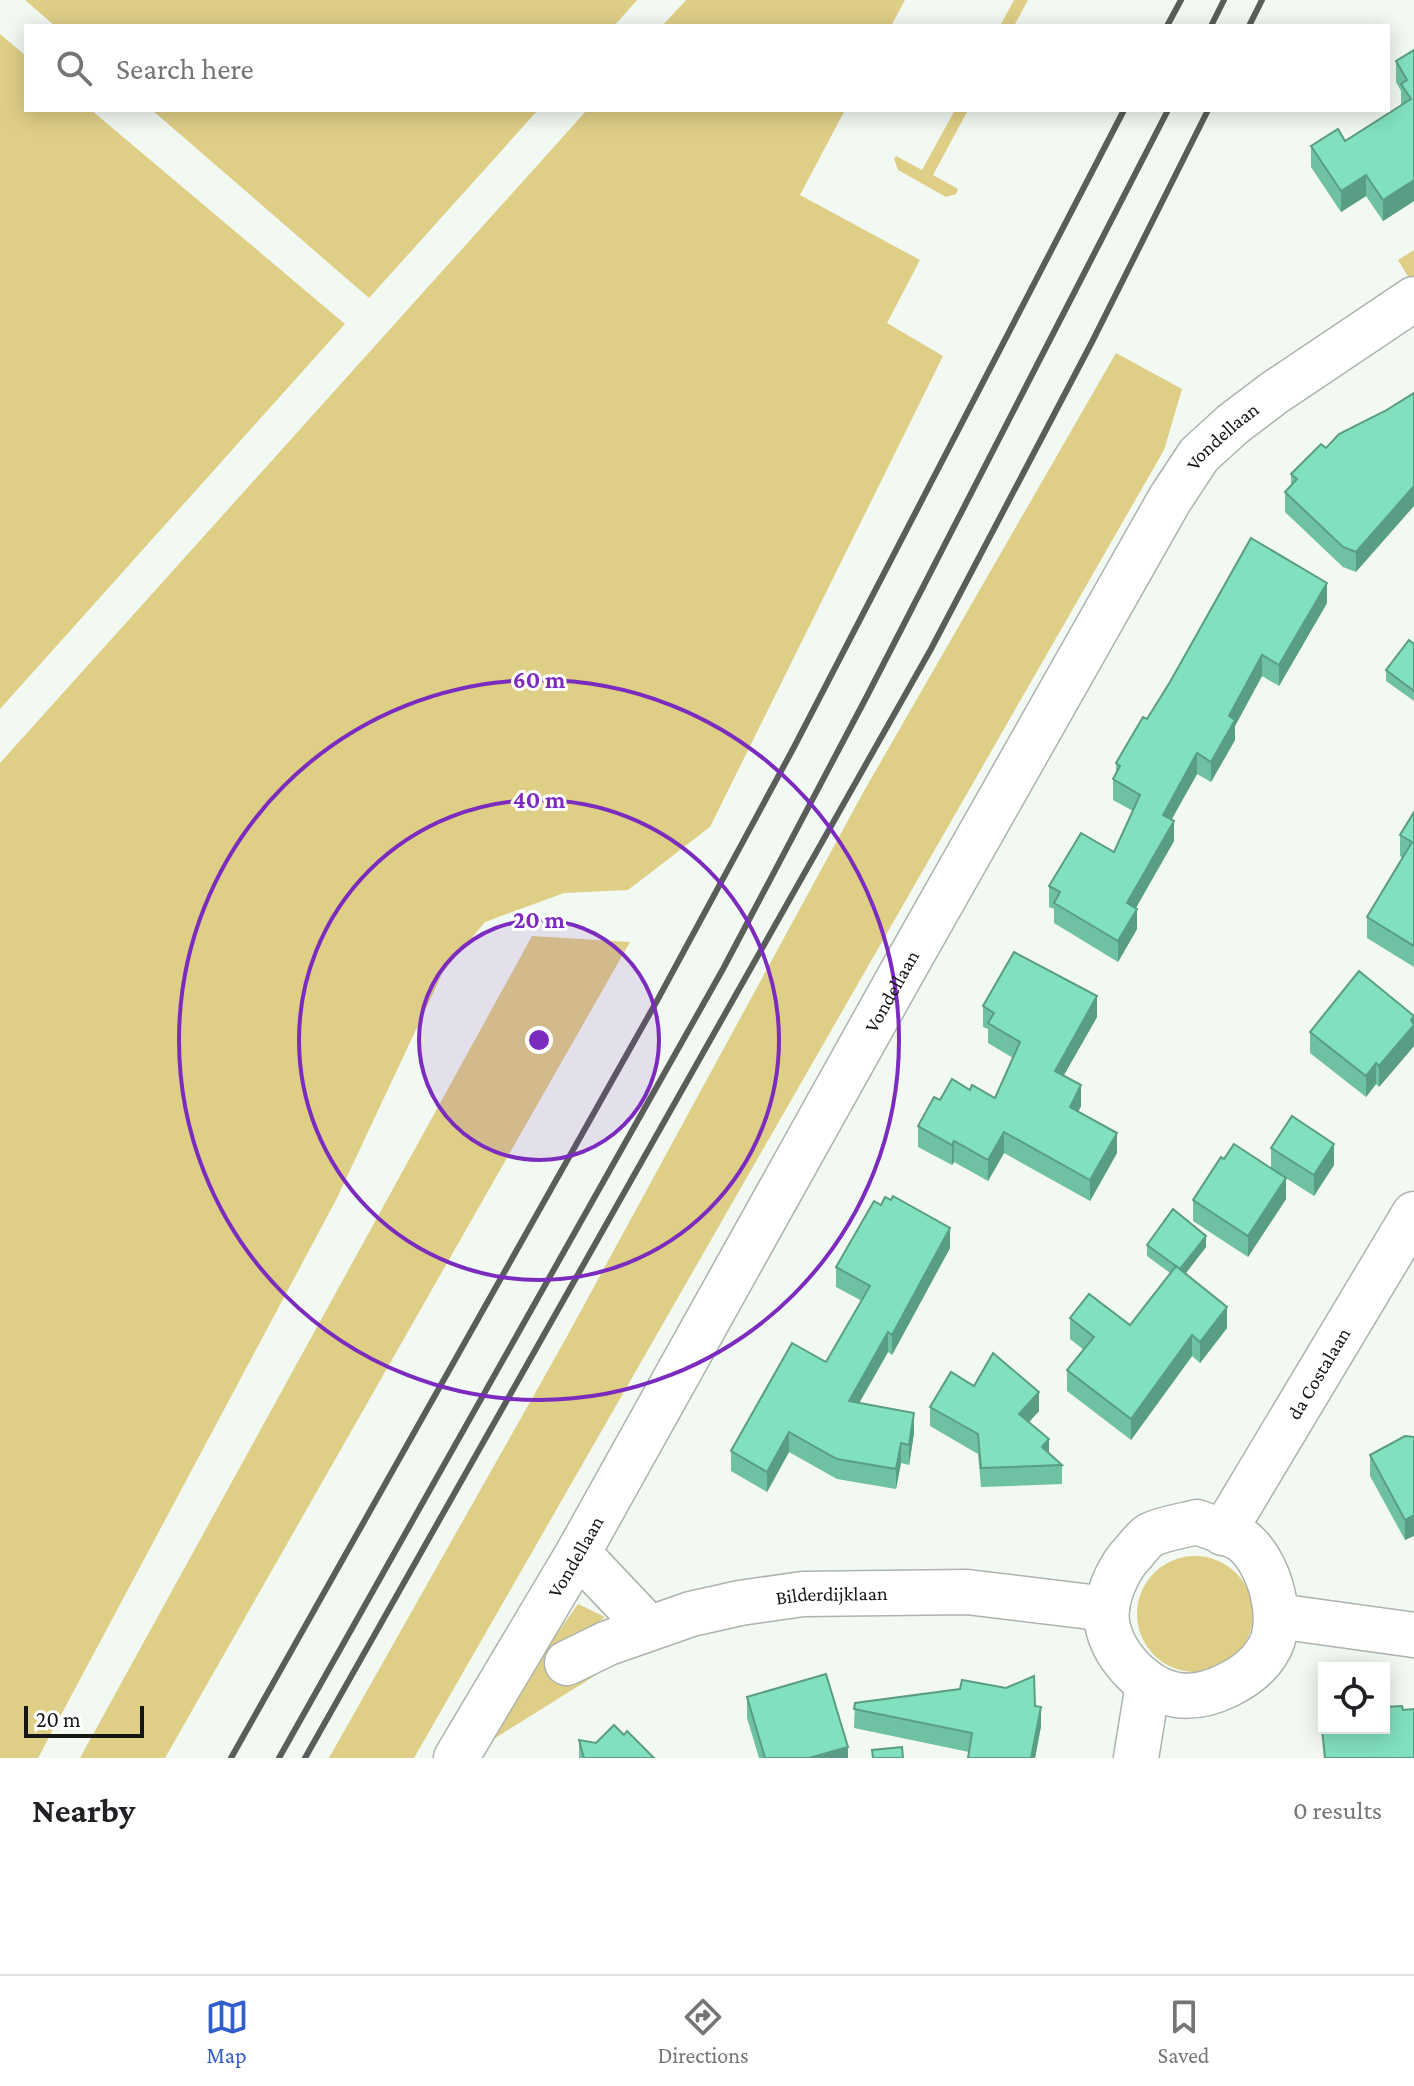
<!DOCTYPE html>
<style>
body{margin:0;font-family:"Crimson Pro",serif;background:#f2f2f2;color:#202124}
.controls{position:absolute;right:24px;bottom:24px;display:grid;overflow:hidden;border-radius:0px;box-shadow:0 4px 20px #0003}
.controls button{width:72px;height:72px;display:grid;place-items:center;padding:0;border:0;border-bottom:2px solid #e0e0e0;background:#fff;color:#202124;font:40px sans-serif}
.scale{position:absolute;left:24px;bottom:20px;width:120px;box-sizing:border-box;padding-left:8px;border:4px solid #151715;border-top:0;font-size:22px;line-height:28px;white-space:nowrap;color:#151715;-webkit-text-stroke:6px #fff;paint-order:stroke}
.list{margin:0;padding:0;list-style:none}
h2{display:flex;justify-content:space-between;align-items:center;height:104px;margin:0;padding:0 32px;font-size:34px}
h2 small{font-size:26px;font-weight:400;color:#757577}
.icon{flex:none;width:44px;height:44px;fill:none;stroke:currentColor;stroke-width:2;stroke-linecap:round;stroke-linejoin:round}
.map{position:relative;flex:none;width:1414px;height:1758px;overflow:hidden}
.search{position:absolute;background:#fff;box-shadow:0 4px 20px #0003;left:24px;right:24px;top:24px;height:88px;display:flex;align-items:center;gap:20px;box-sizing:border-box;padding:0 28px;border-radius:0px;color:#757577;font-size:30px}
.sheet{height:216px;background:#fff}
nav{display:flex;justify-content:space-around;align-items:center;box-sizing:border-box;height:112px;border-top:2px solid #e0e0e0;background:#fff;font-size:22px;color:#757577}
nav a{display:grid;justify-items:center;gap:4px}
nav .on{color:#315dcd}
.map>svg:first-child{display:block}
</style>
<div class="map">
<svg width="1414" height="1758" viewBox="0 0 1414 1758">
<rect width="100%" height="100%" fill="#f2f9f2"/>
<g fill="#dfce86">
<polygon points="25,0 637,0 614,26 55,26"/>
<polygon points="686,0 905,0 891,26 662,26"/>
<polygon points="1014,0 1028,0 1014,26 1000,26"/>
<polygon points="0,34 26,56 26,110 91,110 345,324 0,709"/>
<polygon points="152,110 538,110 369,298"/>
<polygon points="587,110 845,110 800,195 920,260 887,323 943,356 710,827 628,890 564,893 485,922 443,972 337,1198 38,1758 0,1758 0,763"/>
<polygon points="955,110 968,110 933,175 958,189 956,194 946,197 898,170 894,159 896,156 922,170"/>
<polygon points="1414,250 1414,282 1412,283 1398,260"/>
<polygon points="1116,353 1182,389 1164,450 414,1758 329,1758 565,1340 864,791"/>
<polygon points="532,936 630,942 165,1758 80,1758"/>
<circle cx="1195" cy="1614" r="58"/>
<polygon points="578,1604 605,1617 554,1657 593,1668 596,1675 492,1740 514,1694"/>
</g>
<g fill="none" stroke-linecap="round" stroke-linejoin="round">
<defs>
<g id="minor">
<path d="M1197,1522C1211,1528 1231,1532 1243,1541C1270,1562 1287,1623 1267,1652C1251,1678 1208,1700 1177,1695C1141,1690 1101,1644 1107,1607C1110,1588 1120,1566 1133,1553C1138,1547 1144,1539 1150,1535C1164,1528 1183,1526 1197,1522Z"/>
<path id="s1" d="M1223,1533L1414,1214"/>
<polyline points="578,1553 648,1627"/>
<polyline points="1277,1616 1414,1635"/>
<path id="s2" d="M567,1663L608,1643L691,1614L740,1603L803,1594L967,1592L1107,1609"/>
<polyline points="1136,1758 1148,1684"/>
</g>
<g id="tertiary">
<path id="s3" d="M456,1758L578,1553L901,974L1170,499L1199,455L1233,424L1274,393L1414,299"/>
</g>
</defs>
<use href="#minor" stroke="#adb3ad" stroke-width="47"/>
<use href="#tertiary" stroke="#adb3ad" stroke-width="47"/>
<use href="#minor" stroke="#fff" stroke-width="44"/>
<use href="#tertiary" stroke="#fff" stroke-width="44"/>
<g stroke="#5a5d5a" stroke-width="6">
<polyline points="1167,26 1181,0"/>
<polyline points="1211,26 1224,0"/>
<polyline points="1249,26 1262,0"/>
<polyline points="231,1758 658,999 793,749 1124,110"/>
<polyline points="279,1758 723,969 867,696 1168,110"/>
<polyline points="305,1758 931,649 1092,342 1208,110"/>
</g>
</g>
<g fill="#6fc1a3">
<polygon points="1414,50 1414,201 1383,221 1366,196 1341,212 1311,167 1311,146 1345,141 1401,105 1401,91 1396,82 1396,61"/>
<polygon points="1385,411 1356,572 1343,567 1285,512 1285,492 1291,485 1291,474 1326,448"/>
<polygon points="1327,603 1279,686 1262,676 1235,726 1235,740 1211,782 1197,774 1171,820 1174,841 1136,908 1137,929 1118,962 1054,923 1054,909 1049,907 1049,886 1114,852 1133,811 1113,800 1113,779 1116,773 1116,763 1147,719"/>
<polygon points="1414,644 1414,701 1386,681 1386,670"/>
<polygon points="1414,812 1414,967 1367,938 1367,917 1403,858 1400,856 1400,835"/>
<polygon points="983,1006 1097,1017 1063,1076 1081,1106 1078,1112 1117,1153 1090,1201 1004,1153 988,1181 954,1162 952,1165 918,1147 918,1126 940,1100 970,1090 995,1098 1013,1058 988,1043 988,1029 983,1027"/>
<polygon points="1414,1016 1414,1046 1379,1087 1376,1084 1366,1097 1310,1053 1310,1032"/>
<polygon points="1271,1148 1334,1165 1314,1196 1281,1175 1286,1199 1248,1257 1193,1221 1193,1200 1224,1159 1271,1168"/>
<polygon points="1147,1245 1206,1247 1185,1273 1227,1328 1200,1363 1192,1356 1131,1440 1067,1391 1067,1370 1084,1350 1070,1339 1070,1318 1130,1325 1170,1273 1147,1256"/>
<polygon points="950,1248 892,1355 888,1352 859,1403 914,1433 909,1465 901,1463 896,1489 837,1479 789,1452 767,1492 731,1471 731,1451 826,1362 862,1301 836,1287 836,1267"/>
<polygon points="974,1386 1039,1411 1029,1422 1049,1453 1062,1465 1062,1484 981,1487 978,1454 930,1426 930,1407"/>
<polygon points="1405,1436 1405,1540 1370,1476 1370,1455"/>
<polygon points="747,1697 848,1758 759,1758 747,1718"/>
<polygon points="855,1703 1035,1706 1041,1726 1035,1758 968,1758 969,1752 854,1728"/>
<polygon points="624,1735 654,1758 579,1758 579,1740 596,1743"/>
</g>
<g fill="#5a9d85">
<polygon points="1366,175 1366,196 1341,212 1341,191"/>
<polygon points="1414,180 1414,201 1383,221 1383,200"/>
<polygon points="1414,486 1414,506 1356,572 1356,552"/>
<polygon points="1327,583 1327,603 1279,686 1279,665"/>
<polygon points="1262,655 1262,676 1235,726 1235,740 1211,782 1211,762 1229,716"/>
<polygon points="1197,753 1197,774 1163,835 1163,815"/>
<polygon points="1174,821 1174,841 1127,923 1127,903"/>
<polygon points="1137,909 1137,929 1118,962 1118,941"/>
<polygon points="1097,996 1097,1017 1055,1091 1055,1071"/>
<polygon points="1414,1016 1414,1046 1379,1087 1379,1066"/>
<polygon points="1376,1063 1376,1084 1366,1097 1366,1076"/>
<polygon points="1081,1085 1081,1106 1070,1128 1070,1107"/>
<polygon points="1004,1132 1004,1153 988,1181 988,1160"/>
<polygon points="1117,1133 1117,1153 1090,1201 1090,1180"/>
<polygon points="954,1141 954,1162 952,1165 952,1145"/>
<polygon points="1334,1144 1334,1165 1314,1196 1314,1175"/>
<polygon points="1286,1178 1286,1199 1248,1257 1248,1236"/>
<polygon points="950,1228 950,1248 892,1355 892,1335"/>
<polygon points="1206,1236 1206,1247 1180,1281 1180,1270"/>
<polygon points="1227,1307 1227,1328 1200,1363 1200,1342"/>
<polygon points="888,1332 888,1352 849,1421 849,1401"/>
<polygon points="1192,1335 1192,1356 1131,1440 1131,1419"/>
<polygon points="1039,1392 1039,1411 1019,1433 1019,1414"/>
<polygon points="914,1413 914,1433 909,1465 909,1445"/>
<polygon points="789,1432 789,1452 767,1492 767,1472"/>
<polygon points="1049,1439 1049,1458 1042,1466 1042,1447"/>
<polygon points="901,1443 901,1463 896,1489 896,1469"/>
<polygon points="1414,1515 1414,1536 1405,1540 1405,1520"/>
<polygon points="1041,1707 1041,1726 1035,1758 1031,1758"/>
<polygon points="848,1747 848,1758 809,1758"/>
</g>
<g fill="#81e0be" stroke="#5a9d85" stroke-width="2">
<polygon points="1414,50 1414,180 1383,200 1366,175 1341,191 1311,146 1338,129 1345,141 1411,99 1401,84 1407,80 1396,61"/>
<polygon points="1414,393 1414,486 1356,552 1343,547 1285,492 1297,479 1291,474 1321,444 1326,448 1339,434 1385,411"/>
<polygon points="1251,538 1327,583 1279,665 1262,655 1229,716 1235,720 1211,762 1197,753 1163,815 1174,821 1127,903 1137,909 1118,941 1054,903 1060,892 1049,886 1081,833 1114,852 1140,795 1113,779 1120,766 1116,763 1143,717 1147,719 1170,682"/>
<polygon points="1409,640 1414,644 1414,691 1386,670"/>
<polygon points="1414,812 1414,946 1367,917 1412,842 1400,835"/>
<polygon points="1014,952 1097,996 1055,1071 1081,1085 1070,1107 1117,1133 1090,1180 1004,1132 988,1160 954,1141 952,1145 918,1126 934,1097 940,1100 952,1079 970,1090 972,1085 995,1098 1020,1042 988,1023 994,1013 983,1006"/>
<polygon points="1359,971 1414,1016 1411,1020 1414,1025 1379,1066 1376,1063 1366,1076 1310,1032"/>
<polygon points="1292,1116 1334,1144 1314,1175 1271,1148"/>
<polygon points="1234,1144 1286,1178 1248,1236 1193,1200 1221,1157 1224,1159"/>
<polygon points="893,1196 950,1228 892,1335 888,1332 849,1401 914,1413 909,1445 901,1443 896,1469 837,1459 789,1432 767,1472 731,1451 792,1343 826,1362 870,1286 836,1267 874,1201 881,1205 885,1197 891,1200"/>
<polygon points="1173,1209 1206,1236 1180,1269 1147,1245"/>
<polygon points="1176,1266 1227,1307 1200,1342 1192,1335 1131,1419 1067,1370 1094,1337 1070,1318 1089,1294 1130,1325"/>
<polygon points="993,1353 1039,1392 1019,1414 1049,1439 1042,1447 1062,1465 981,1468 978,1434 930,1407 951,1372 974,1386"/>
<polygon points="1405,1436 1414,1437 1414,1515 1405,1520 1370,1455"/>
<polygon points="826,1674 848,1747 809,1758 765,1758 747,1697"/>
<polygon points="1034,1676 1035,1706 1041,1707 1031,1758 968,1758 972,1733 854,1709 855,1703 960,1689 962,1680 1006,1688"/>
<polygon points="1402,1706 1403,1710 1414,1709 1414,1758 1325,1758 1322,1729 1384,1728 1384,1707"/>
<polygon points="614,1725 624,1735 627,1731 654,1758 584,1758 579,1740 596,1743"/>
<polygon points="902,1747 903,1758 873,1758 872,1750"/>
</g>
<circle cx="539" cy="1040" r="120" fill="#7b2cbf" fill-opacity=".12"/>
<g fill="none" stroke="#7b2cbf" stroke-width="4">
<circle cx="539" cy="1040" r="120"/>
<circle cx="539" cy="1040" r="240"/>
<circle cx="539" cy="1040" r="360"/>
</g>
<g text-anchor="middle" stroke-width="6" stroke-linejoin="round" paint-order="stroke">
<g font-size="20" fill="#151715" stroke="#fff">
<text dy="7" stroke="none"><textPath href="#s3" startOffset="1530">Vondellaan</textPath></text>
<text dy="7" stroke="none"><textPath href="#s3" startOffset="882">Vondellaan</textPath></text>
<text dy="7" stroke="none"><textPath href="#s1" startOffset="186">da Costalaan</textPath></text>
<text dy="7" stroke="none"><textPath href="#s3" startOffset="234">Vondellaan</textPath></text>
<text dy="7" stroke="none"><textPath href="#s2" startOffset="276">Bilderdijklaan</textPath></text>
</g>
</g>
<circle cx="539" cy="1040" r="12" fill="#7b2cbf" stroke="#fff" stroke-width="4"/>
<g font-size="24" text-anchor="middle" font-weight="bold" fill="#7b2cbf" stroke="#fff" stroke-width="6" stroke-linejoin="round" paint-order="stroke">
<text x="539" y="688">60 m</text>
<text x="539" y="808">40 m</text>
<text x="539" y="928">20 m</text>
</g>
</svg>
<div class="controls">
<button><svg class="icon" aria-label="locate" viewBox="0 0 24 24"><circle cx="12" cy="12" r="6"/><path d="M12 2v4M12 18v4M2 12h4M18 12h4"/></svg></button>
</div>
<div class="scale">20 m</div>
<div class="search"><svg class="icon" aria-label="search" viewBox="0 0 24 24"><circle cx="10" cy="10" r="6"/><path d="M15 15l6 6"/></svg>Search here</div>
</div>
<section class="sheet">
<h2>Nearby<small>0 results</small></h2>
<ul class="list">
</ul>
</section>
<nav>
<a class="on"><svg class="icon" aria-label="map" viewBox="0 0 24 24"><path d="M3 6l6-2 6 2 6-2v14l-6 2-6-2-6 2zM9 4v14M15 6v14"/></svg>Map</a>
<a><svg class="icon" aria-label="directions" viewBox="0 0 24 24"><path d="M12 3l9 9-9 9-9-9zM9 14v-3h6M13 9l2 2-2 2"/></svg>Directions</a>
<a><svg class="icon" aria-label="saved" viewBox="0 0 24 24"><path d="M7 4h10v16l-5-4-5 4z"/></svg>Saved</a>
</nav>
